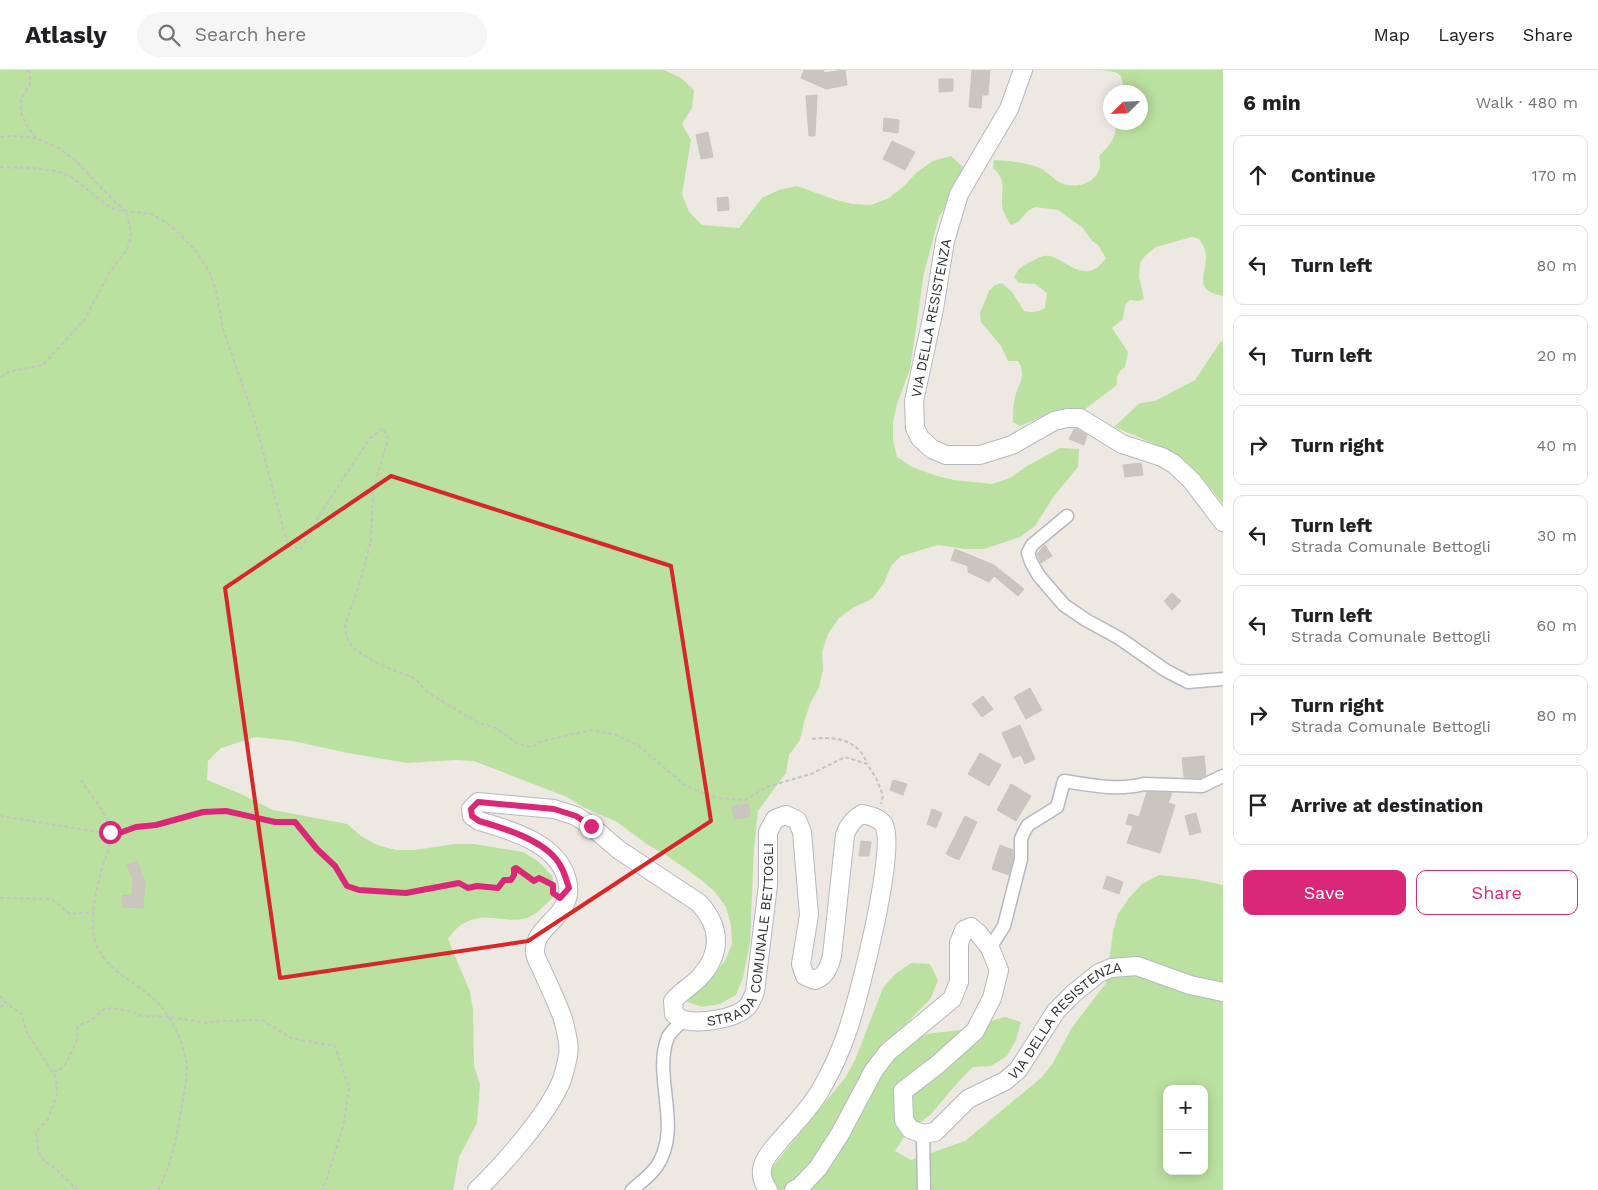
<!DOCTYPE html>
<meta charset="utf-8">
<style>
body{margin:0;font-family:"Work Sans",sans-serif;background:#f6f6f6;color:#202124}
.controls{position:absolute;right:15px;bottom:15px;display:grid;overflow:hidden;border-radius:10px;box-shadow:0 2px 12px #0003}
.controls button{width:45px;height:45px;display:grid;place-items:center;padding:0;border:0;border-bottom:1px solid #e0e0e0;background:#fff;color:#202124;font:25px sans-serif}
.compass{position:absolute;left:1103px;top:15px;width:45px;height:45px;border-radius:50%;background:#fff;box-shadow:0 2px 12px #0003;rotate:246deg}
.stop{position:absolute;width:15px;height:15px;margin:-11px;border:4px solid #db2777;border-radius:50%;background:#fff}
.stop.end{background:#db2777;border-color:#fff;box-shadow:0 1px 5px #0008}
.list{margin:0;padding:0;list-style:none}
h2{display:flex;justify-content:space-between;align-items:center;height:65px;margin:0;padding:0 20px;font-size:21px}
h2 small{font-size:16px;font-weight:400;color:#757577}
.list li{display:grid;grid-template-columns:32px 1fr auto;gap:15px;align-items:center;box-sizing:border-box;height:80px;margin:0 10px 10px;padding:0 10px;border:1px solid #e0e0e0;border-radius:10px}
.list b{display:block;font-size:19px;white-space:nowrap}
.list p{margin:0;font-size:16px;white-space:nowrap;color:#757577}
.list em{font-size:16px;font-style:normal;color:#757577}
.actions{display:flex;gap:10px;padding:15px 20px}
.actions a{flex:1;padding:11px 0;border:1px solid #db2777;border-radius:10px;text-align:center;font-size:18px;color:#db2777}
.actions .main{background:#db2777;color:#fff}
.icon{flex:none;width:28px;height:28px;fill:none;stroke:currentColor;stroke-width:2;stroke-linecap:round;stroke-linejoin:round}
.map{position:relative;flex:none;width:1223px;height:1120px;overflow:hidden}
header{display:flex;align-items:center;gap:30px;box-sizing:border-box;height:70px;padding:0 25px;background:#fff;border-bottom:1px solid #e0e0e0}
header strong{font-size:24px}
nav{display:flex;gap:28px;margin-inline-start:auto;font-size:18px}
.search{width:350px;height:45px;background:#f6f6f6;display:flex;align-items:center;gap:12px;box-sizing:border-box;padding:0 18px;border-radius:28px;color:#757577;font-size:19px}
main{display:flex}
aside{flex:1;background:#fff}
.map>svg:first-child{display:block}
</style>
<header>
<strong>Atlasly</strong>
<div class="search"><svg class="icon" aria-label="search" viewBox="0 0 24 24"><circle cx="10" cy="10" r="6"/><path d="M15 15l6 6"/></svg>Search here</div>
<nav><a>Map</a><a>Layers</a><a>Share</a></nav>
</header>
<main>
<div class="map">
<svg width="1223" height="1120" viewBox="0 0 1223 1120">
<rect width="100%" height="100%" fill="#eee8e2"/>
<g fill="#bbe1a1" fill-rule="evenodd">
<path d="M0,0H664L681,8L694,20L692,38L682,54L691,70L682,124L689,142L702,155L739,158L762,128L779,120L797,116L833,129L852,134L871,135L889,128L904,116L917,102L933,91L951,86L964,98L954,114L949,132L939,147L924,203L910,299L897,334L893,352V370L897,387L912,397L937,406L954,410L992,414L1010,408L1027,396L1060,378L1079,379L1078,397L1054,426L1035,456L1020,467L984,479H965L938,475L901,486L891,496L884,513L872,529L854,537L839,548L828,564L822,582L823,600L819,617L810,634L804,652L800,670L789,685L786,703L758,741L754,778L750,872L743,908L736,925L720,934L702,937L685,931L712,906L725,891L732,874L731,855L726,837L715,822L700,809L666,785L648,775L617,752L583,737L567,727L474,691L455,690L407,693L348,683L293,671L256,667L221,678L208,691L207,710L241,724L273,740L347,754L361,766L377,775L396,780H415L454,774H474L523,782L539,792L552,806L556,824C549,831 541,840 533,845C513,858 486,838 461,855C456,858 452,864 448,869L470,922L473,940L474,996L480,1014L477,1053L459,1087L453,1120H0Z"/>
<path d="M1101,0H1223V226C1192,220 1207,205 1206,184C1205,178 1202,173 1199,169L1192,167L1156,177L1145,186L1140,193L1139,207L1144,229L1138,231L1130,230L1125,235L1123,249L1112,258L1128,282L1125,297C1118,302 1116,306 1117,315L1084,340L1054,342L1020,356L1013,352C1013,344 1013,335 1015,327C1019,312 1027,307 1018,291H1008L1001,276L981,252L980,243L989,221L995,215L1002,213L1012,222L1024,241C1032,243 1038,242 1045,238L1047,223L1035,214L1019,213L1014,207C1018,199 1022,196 1030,192C1035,190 1040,186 1044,186C1060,183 1076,209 1095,199C1099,197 1103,191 1106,188L1098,175L1092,171L1083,158L1058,140L1035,137L1028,141L1018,152L1011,155C1008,151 1005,145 1003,140C999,124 1009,111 993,98L994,90C1009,91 1025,92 1040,98C1047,101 1052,108 1059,112C1078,122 1106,110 1099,86C1109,76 1118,66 1115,53L1140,52V22H1119L1123,14L1121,6L1115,2Z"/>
<path d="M1221,271L1223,272V434C1213,422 1204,409 1193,398C1176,381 1136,366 1114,357L1140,333L1155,331L1195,310Z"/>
<path d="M1159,805L1195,809L1223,815V1120H756L778,1090L845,1008L855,990L883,918L895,904L911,893L930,894L938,910L931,928L905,955L894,971L933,963L961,960L1005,947L1021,952L1016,970L1007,986L991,996L973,997L960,1010L931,1044L906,1064L895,1081L911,1090L965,1071L1041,1008L1053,993L1071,959L1106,913L1113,862L1118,844L1129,828L1142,814ZM1167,1019H1204V1101H1167Z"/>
</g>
<g fill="#cac6bf" stroke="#cac4bb">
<polygon points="804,0 823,0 824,3 845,0 847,15 826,19 801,8"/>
<polygon points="972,0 990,0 988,25 982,25 981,38 969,37"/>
<polygon points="939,9 953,9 953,21 939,22"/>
<polygon points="817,25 815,66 809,66 806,26"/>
<polygon points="884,48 899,50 898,63 883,61"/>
<polygon points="708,62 713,87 701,89 696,65"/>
<polygon points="892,71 915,82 905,100 883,89"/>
<polygon points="728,127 729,140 718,141 717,128"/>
<polygon points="1074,359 1077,359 1087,365 1084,375 1069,369"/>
<polygon points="1141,393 1143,405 1125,407 1123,395"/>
<polygon points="1045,475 1052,486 1041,493 1037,484"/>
<polygon points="955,479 994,495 1024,519 1018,526 994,506 989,512 968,502 968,496 951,490"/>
<polygon points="1172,523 1181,531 1172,540 1164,531"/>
<polygon points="1030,618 1042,640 1026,649 1014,627"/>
<polygon points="983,626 993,639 982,647 972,634"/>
<polygon points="1020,655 1035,689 1025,694 1021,685 1013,688 1002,663"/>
<polygon points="980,683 1001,695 989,716 968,704"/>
<polygon points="1204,686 1206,705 1200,708 1184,707 1182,688"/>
<polygon points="893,710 907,714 903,725 890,720"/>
<polygon points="1011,714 1031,726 1016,751 997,740"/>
<polygon points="1147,722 1172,723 1168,733 1175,735 1160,783 1127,773 1133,756 1126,754 1129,744 1139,747"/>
<polygon points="748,734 750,747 734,749 732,736"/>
<polygon points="932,739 942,743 936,758 927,754"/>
<polygon points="1196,743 1201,762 1190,765 1185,746"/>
<polygon points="965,746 977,752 959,790 946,784"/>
<polygon points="861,771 871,772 869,786 859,786"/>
<polygon points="1000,775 1013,780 1013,788 1009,805 992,799"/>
<polygon points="137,791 145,811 143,838 122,837 123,825 132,826 133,809 127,795"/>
<polygon points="1107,806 1123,812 1119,824 1103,818"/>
</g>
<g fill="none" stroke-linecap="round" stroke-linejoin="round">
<defs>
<g id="street">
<polyline points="1067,446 1032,475 1028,483 1031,492 1039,506 1064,535 1086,550 1119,568 1165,600 1188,612 1223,609"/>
<path d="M990,878L1004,856L1021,789V769L1024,762L1028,755L1057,737L1064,711C1090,715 1118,721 1144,714L1202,716L1223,706"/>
<polyline points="923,1064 924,1120"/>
<path d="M632,1120C640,1113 651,1105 657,1096C683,1057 652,1006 668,967C671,961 679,955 683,950"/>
</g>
<g id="secondary">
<polyline points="1023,0 1009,39 959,124 945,171 934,239 914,331 915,358 920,368 932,379 946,385 980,385 1012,375 1054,351 1067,348 1080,348 1122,374 1162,387 1174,394 1192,411 1223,452"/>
<path id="s1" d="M477,1120C503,1095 547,1045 561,1012C564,1005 566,995 568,986C570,974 566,961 563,949C557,932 549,916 542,900C540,895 535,888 535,882C534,864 550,855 560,842C568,831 570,822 567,810C558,773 510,760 479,751L472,746L471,739L478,732L554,739L576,746L591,756L619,780L699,833C721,857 722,883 700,907C692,916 681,921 673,931L674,944C677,946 680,949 684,950C700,954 737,949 748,936C751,932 753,926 755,922L768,815V762L775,749L786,745L797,750L802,762L809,845L801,894L805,906L815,910C826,906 829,897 832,886L845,765C848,756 853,749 862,744C870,746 879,747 884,755C897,779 858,932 847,962C840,983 831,1002 820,1021C809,1040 791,1057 777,1074C772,1080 765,1087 763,1095C760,1105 763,1112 768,1120"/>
<path id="s2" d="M794,1120L800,1117L818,1098L840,1064L874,1000L888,982L952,929L959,912V873L964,860L971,857L978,863L990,878L999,900L992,928L975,961L937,995L903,1021L904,1050L910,1059L923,1064L935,1062L968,1029L1005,1011L1018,1000L1056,941L1074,923L1099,903L1111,898L1137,896L1190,915L1223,922"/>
</g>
</defs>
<use href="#street" stroke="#b5b8c0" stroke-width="15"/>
<use href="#secondary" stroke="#b5b8c0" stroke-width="20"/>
<g stroke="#c4c4c4" stroke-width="2" stroke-dasharray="4 2.5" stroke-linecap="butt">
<path d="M28,0L30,3V16C12,32 23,52 36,68"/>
<polyline points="0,67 14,66 36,68 60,79 76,91 114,131 124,140 127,143 131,165 128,178 110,202 84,250 43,295 8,302 0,308"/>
<polyline points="0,97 33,98 56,101 70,106 108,136 116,140 152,144 170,155 195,180 209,201 216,220 223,259 254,348 288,476 301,479 321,443 369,369 383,358 388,369 373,421 371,471 358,519 345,555 346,566 352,577 363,585 381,595 416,609 427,622 465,645 479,653 494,657 517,673 531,677 542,671 591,660 616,665 638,675 683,714 702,723 717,728 745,730 766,717 811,704 845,687 867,694 876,708 883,725 881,734"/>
<path d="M812,669C834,666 859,669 867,694"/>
<path d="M81,710C88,721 104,741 108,752C114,770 107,782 102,799C96,821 89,848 95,871C103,899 136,912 156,931C172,947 182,969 186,991C188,1004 185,1017 183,1029C178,1060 173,1092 158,1120"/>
<polyline points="0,746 99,762 122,762 136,757 156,755 203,742 226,741 275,752 295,752 317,779 335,796 347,816 359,819 407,823 459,813 468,818 477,816 497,818 504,810 511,810 514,805 514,799 516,798 534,811 539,808 553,815"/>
<polyline points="0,828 52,829 70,844 94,842"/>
<polyline points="0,926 7,934 22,944 26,961 56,1008 57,1025 48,1049 36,1063 39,1083 45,1092 54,1097 77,1120"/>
<polyline points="0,937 7,934"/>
<polyline points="53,1002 64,997 77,971 77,959 80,955 92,950 102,940 112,938 133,942 141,946 170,947 207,953 221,951 262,950 291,968 335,976 349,1018 343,1057 323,1120"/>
</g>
<use href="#street" stroke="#fff" stroke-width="12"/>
<use href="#secondary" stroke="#fff" stroke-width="18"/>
</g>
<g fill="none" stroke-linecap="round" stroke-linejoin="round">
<path stroke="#db2777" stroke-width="6" d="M110,762H122L136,757L156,755L203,742L226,741L275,752H295L317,779L335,796L347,816L359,820L406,823L459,813L468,818L477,816L498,818L504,810H511L514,805V799L516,798L534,811L539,808L553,815V823L560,828L569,818C566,808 563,797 556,789C540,769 503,758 479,751L472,746L471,739L478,732L554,739L576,746L591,756"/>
</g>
<path fill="none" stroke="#d62828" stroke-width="4" stroke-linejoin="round" d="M391,406L671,496L711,751L528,871L280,908L225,518Z"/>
<g text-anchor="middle" stroke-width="4" stroke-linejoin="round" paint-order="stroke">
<g font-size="14" fill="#2e2e2e" stroke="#fff">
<text transform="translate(931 248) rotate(-79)" y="5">VIA DELLA RESISTENZA</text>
<text dy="5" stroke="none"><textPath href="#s1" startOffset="1016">STRADA COMUNALE BETTOGLI</textPath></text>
<text dy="5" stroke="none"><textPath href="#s2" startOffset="784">VIA DELLA RESISTENZA</textPath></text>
</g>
</g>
</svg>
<div class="controls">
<button>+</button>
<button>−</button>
</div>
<svg class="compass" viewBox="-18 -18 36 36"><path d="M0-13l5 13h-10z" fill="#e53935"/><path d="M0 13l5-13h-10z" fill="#757577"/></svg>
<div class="stop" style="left:110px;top:762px"></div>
<div class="stop end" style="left:591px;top:756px"></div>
</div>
<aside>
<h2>6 min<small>Walk · 480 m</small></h2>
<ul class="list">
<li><svg class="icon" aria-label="ahead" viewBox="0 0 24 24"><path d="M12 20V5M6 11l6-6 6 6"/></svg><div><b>Continue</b></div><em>170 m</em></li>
<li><svg class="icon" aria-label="left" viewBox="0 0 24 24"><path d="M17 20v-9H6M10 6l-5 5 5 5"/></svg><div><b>Turn left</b></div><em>80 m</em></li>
<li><svg class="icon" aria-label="left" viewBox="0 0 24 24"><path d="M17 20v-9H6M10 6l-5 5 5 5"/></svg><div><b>Turn left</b></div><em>20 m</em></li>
<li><svg class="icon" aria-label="right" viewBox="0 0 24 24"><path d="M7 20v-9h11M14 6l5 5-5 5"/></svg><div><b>Turn right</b></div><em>40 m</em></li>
<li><svg class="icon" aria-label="left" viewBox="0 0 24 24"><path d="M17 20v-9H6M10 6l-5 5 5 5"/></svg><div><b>Turn left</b><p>Strada Comunale Bettogli</p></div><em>30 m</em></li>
<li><svg class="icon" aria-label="left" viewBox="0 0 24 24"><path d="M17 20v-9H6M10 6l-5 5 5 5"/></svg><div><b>Turn left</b><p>Strada Comunale Bettogli</p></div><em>60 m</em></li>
<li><svg class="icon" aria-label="right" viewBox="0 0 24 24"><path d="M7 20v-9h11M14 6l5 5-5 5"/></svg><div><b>Turn right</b><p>Strada Comunale Bettogli</p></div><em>80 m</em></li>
<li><svg class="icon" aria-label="arrive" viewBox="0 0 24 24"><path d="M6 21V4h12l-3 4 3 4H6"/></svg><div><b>Arrive at destination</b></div></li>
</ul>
<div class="actions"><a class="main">Save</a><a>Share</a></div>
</aside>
</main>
